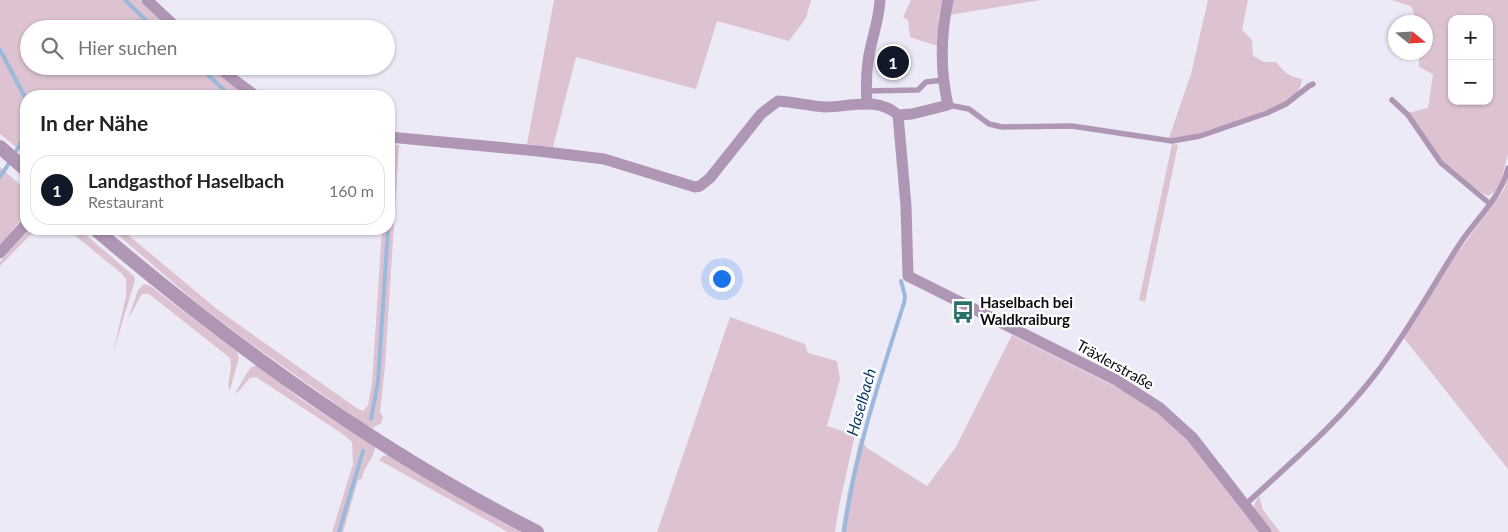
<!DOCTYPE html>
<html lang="de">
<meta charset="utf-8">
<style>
body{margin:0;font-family:Lato,sans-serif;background:#f2f2f2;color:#222}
.controls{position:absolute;right:15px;top:15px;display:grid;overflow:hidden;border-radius:10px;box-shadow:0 1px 4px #0004}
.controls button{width:45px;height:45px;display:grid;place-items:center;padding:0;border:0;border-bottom:1px solid #e0e0e0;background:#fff;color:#222;font:25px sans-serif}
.compass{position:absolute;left:1388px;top:15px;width:45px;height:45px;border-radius:50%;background:#fff;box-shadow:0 1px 4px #0004;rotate:108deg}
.you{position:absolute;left:721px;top:278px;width:18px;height:18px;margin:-12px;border:4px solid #fff;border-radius:50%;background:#1a73e8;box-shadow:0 0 0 8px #1a73e833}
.badge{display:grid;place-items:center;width:32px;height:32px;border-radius:50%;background:#111827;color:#fff;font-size:16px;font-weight:700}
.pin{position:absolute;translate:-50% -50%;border:2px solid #fff;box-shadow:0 1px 5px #0006}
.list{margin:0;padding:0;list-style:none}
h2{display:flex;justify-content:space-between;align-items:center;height:65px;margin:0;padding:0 20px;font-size:21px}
h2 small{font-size:16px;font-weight:400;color:#767676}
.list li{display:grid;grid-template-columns:32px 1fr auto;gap:15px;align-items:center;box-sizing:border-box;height:70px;margin:0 10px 10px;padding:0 10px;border:1px solid #e0e0e0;border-radius:20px}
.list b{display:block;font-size:19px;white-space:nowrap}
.list p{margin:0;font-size:16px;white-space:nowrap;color:#767676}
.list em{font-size:16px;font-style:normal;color:#767676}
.icon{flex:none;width:28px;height:28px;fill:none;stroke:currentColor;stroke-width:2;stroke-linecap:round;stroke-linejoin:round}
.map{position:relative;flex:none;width:1508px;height:532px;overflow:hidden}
.search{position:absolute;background:#fff;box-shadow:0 1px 4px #0004;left:20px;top:20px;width:375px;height:55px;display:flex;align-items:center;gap:12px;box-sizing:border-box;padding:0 18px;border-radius:28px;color:#767676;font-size:19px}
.panel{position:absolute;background:#fff;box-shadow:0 1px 4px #0004;left:20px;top:90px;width:375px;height:145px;border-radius:20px}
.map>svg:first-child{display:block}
</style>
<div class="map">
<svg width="1508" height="532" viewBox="0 0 1508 532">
<rect width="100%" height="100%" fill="#edeaf8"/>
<g fill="#ddc2d2" fill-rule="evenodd">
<polygon points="0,0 140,0 171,29 29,29 29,66 210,66 230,84 248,96 26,96 26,155 0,134"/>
<polygon points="554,0 811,0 806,18 789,41 717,21 696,89 576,57 553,147 527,144"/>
<polygon points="911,0 943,0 939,16 937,46 910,37 908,20 903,17"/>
<polygon points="951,0 1040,0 949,15"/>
<path d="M1208,0H1248L1242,30L1252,40L1253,56L1264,62H1276C1284,72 1289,77 1302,79C1301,85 1300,89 1296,93C1282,110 1208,130 1184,138H1169L1191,74Z"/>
<path d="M1392,0H1508V154L1501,181L1496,191L1488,196L1481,192L1443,163L1408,113L1428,108L1433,74L1419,67V53L1426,52V22H1417L1411,6ZM1452,19H1489V101H1452Z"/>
<polygon points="1172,144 1178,145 1145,302 1139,300"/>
<polygon points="389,145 399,145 385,366 380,412 383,417 381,423 373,428 364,424 250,343 197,303 111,229 121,229 218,310 358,409 363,411 368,405 372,383 382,229 389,229"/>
<polygon points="0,167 26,190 26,211 24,216 0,246"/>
<polygon points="1508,176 1508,469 1403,337 1452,260 1504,190"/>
<polygon points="29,229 36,229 0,266 0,262"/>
<polygon points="67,229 79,229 134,276 135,280 113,353 126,296 126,279 121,273"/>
<polygon points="144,284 149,285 237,352 239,358 230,390 228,387 231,367 230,358 149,294 142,294 128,319 138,290"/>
<polygon points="730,317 805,344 808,353 837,361 840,379 827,426 855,435 840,501 835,532 657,532"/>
<polygon points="1012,335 1128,393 1160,413 1192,444 1260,532 841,532 848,491 860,438 867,448 927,486 956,447"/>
<path d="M257,365L302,400L375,447C374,459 363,467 362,479L358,480L343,532H332L353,464L352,442L341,433L256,377L250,378L239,391L235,393L250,368Z"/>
<polygon points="388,455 507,525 521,532 508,532 379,460 383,456"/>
<polygon points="1259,496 1263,510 1280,532 1271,532 1255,511 1254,505"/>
</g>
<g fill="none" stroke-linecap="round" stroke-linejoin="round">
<g stroke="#9bb9dc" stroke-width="4">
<polyline points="125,0 155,29"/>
<polyline points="0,50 26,99"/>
<polyline points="198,66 231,96"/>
<polyline points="14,154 23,140 26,129"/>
<polyline points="389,171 389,202"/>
<polyline points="0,177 11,160"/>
<polyline points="371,419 378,382 388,229"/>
<polyline points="339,532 363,451"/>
<path d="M844,532C855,453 880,378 904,303L905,296L901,281"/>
</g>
<g stroke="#b096b5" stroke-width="5.5">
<polyline points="866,91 918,90 926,82 944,80"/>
<polyline points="1392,100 1408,115 1441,163 1489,203"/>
<polyline points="948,105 969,109 989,124 1002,127 1072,126 1172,141 1200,136 1267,113 1286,104 1309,86 1313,84"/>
<path d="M1245,505C1289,464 1337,424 1374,376C1406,335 1431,288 1459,245C1475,220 1501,198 1508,168"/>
</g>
<g stroke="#b096b5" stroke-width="11">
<polyline points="147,0 178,29"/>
<polyline points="218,66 234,80 256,96"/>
<path d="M867,104C866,89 866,76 868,61C871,40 879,21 880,0"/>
<path d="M898,115L912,114L948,105C940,71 941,34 948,0"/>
<path d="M389,137L538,151L604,159L695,187L700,186L710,178L761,114L778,101C794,102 810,106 825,107C851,107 877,96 898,115L906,206L908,276L1116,380L1160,408L1192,437L1266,532"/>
<polyline points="0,253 26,224"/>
</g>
<g stroke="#b096b5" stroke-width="14">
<polyline points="0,147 26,170"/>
<path d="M95,229C231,345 377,451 537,532"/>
</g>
</g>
<defs>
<symbol id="bus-bare" viewBox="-9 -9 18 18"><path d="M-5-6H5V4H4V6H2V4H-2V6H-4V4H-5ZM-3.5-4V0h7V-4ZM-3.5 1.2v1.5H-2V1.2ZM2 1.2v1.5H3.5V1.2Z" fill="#2a7169" stroke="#fff" stroke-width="2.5" paint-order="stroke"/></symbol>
</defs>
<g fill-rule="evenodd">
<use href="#bus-bare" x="947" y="296" width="32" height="32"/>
</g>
<g text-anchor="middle" stroke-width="4.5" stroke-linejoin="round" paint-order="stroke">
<g font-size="15" font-weight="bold" fill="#0c0b0f" stroke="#fff" text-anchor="start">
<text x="980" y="308">Haselbach bei<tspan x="980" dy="17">Waldkraiburg</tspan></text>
</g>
<g font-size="15" fill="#0c0b0f" stroke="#fff">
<text transform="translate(1115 365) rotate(29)" y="5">Träxlerstraße</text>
</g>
<g font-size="16" font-style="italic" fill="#103c68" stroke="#fff">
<text transform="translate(861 402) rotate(-74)" y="6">Haselbach</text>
</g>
</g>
</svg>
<div class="controls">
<button>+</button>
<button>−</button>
</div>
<svg class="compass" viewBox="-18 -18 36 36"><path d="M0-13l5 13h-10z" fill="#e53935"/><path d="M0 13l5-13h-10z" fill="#767676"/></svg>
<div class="you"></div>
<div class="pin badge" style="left:893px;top:62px">1</div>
<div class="search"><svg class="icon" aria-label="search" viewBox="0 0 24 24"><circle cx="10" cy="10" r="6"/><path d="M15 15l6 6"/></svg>Hier suchen</div>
<section class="panel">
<h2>In der Nähe<small></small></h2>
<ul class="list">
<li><span class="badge">1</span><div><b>Landgasthof Haselbach</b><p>Restaurant</p></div><em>160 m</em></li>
</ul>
</section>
</div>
